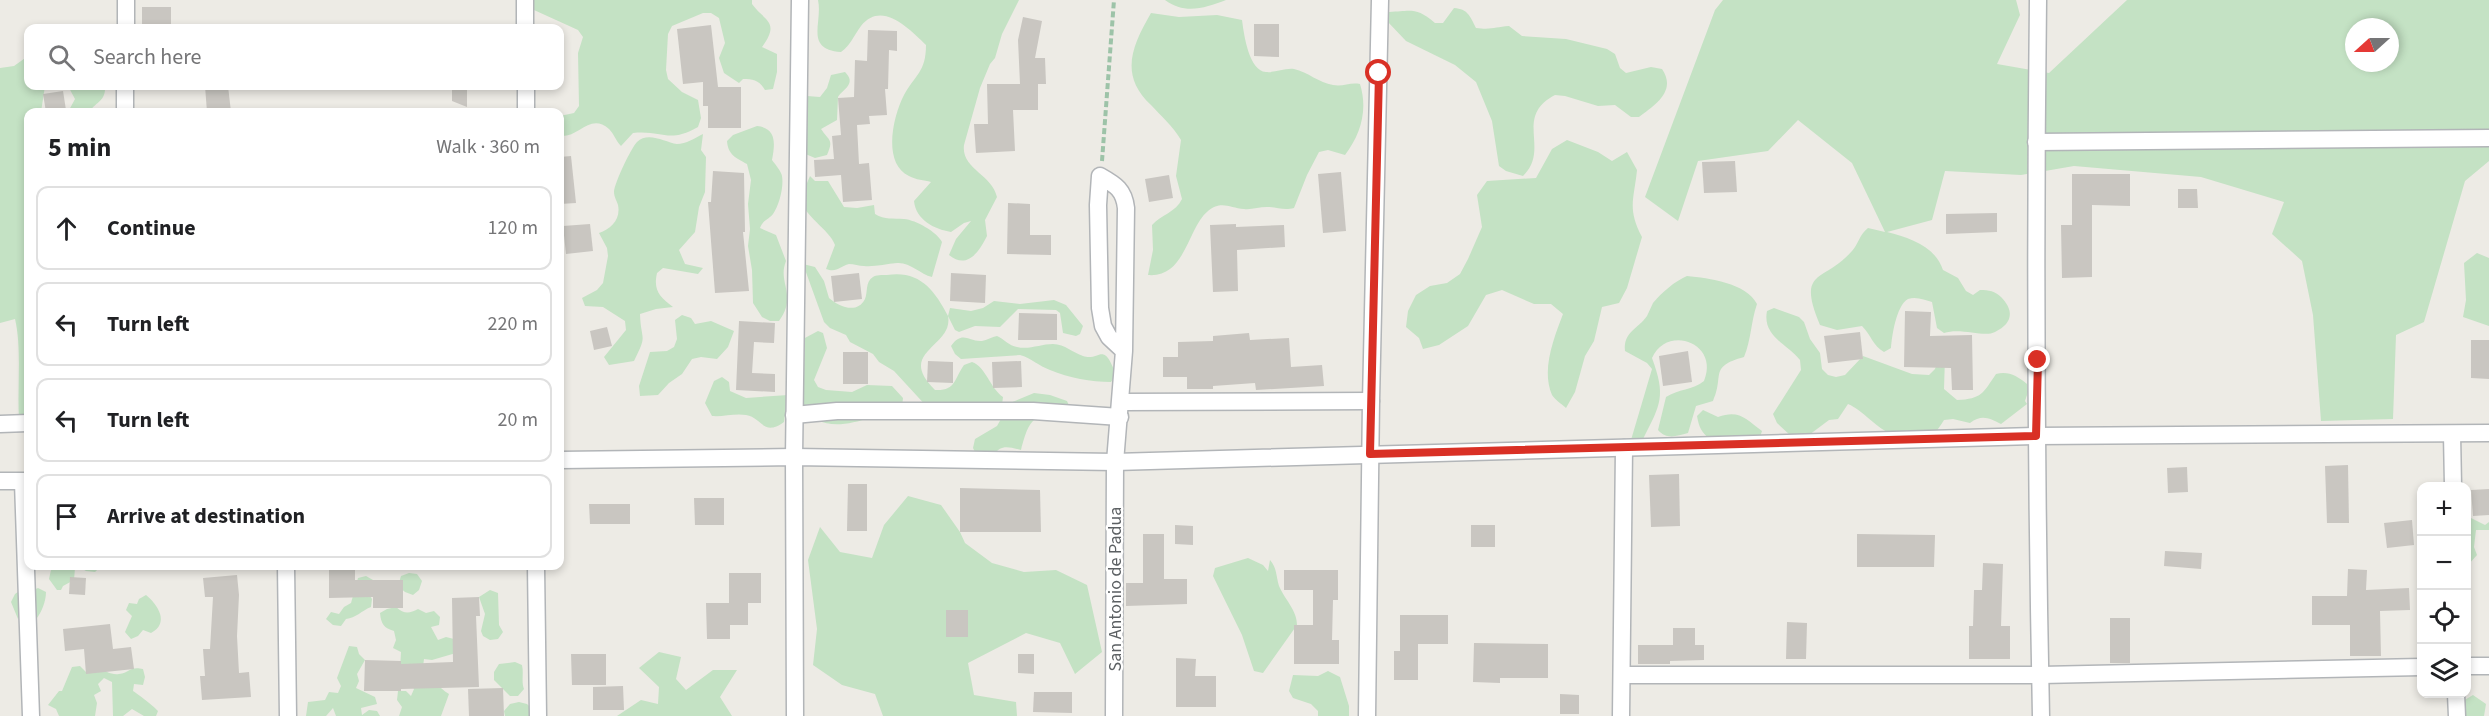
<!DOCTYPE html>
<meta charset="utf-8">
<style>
body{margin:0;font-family:"Source Sans 3",sans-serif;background:#f6f6f6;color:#202124}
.controls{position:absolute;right:18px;bottom:18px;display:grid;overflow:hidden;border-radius:12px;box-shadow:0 3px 9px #0003}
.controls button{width:54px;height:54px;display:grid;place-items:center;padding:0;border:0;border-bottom:2px solid #e0e0e0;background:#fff;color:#202124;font:30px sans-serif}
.compass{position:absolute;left:2345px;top:18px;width:54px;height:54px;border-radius:50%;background:#fff;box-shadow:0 3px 9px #0003;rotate:249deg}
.stop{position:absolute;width:18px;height:18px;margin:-14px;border:4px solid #d93025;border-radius:50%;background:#fff}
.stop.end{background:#d93025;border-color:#fff;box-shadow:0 2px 6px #0008}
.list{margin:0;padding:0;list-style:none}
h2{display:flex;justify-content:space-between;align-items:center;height:78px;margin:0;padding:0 24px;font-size:26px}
h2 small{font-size:20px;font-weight:400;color:#757577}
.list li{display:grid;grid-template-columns:39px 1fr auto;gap:18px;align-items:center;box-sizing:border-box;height:84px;margin:0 12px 12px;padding:0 12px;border:2px solid #e0e0e0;border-radius:12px}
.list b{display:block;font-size:22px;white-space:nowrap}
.list em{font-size:20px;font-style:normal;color:#757577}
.icon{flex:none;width:33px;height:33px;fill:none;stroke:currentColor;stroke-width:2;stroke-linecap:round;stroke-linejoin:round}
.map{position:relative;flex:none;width:2489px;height:716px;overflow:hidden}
.search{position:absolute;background:#fff;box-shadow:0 3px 9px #0003;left:24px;top:24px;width:540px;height:66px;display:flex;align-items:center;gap:15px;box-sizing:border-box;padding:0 21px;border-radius:12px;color:#757577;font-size:22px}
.panel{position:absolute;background:#fff;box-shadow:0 3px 9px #0003;left:24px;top:108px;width:540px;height:462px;border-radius:12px}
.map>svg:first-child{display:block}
</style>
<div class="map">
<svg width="2489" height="716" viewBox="0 0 2489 716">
<rect width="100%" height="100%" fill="#edebe5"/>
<g fill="#c4e2c4" fill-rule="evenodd">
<path d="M524,0H752V4C764,21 781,21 762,47L777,54V72L773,89L765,90C759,80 753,79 743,79L739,83L724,73L719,58L725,43L719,18L711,13H703L672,26L668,34L666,70L668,79L682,92L698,100L701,118L698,127C668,144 663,130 633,133L621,146C616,141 614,134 609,129C590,112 579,138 560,136V116L574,113L579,106L578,53L583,37L578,30L523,5Z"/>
<path d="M818,0H1019L1002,34L995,58L990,64L980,88L964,145C961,169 992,174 997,197L985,220L987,236C979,252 967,270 949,255L956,239L971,221L964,223L951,232C934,229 916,220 914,201L931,182C924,180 916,180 909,176C882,163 893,116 904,95C915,75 926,72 926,45C909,29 882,0 861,26C854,35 851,45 841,52C804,49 823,23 818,0Z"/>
<path d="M1165,0H1226C1205,8 1185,15 1165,0Z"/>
<path d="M1723,0H2016L2020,15L1997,64L2049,73L2127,0H2489V161L2465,181L2424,322L2396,335L2393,419L2321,421L2313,315L2302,261L2272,234L2284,202L2201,177L2074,166L2021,175L1945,171L1932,220L1887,232C1910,238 1935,246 1943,270L1958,278L1966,291L1973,295L1980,290C1989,290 1995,291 2001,297C2015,311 2012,324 1995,332C1984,338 1961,327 1944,333L1937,328L1932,302C1925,300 1916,296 1908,299C1896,306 1892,336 1891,348L1884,352C1873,346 1871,335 1862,326L1837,330L1820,325C1796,268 1824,283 1852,251C1859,243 1859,235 1868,228L1885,232L1852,163L1798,120L1768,151L1698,161L1678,221L1645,197L1715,10ZM2354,27H2390V63H2354Z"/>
<path d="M1454,8C1468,9 1470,16 1476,28C1492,30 1495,27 1509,26L1522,36L1566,39L1607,49L1615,54L1620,68L1626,73L1651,67L1662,69C1677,91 1655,105 1639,117H1631L1615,105L1598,106L1565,96L1555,95C1513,117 1551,149 1523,176L1506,171L1499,166L1492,121L1476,82L1455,65L1406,41L1387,21L1389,12C1412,11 1416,7 1435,23H1443Z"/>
<path d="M1151,13L1179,17L1217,15L1242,20C1244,35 1249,71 1266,72C1275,73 1284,68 1294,69C1308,72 1319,83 1333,85C1343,87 1350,82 1360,84C1368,110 1361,134 1345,155L1328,150L1319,152L1307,175L1294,208C1284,211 1277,207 1267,207C1259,207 1251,210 1244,209C1230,208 1221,200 1208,211C1187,228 1186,278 1148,275L1153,250L1152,225C1161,215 1176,212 1182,199L1176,176L1181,140C1173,126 1161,116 1151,105C1119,75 1132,46 1151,13Z"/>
<path d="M28,56V86H45L41,112H28V420L19,419C17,386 22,349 15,319L0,323V68L14,66Z"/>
<path d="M845,72C857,84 843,89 838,97L837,120L821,129C829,141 834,139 827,155L815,158L803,153L807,96L820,97L827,88L831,75Z"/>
<path d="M68,86H105C106,101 97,101 89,112H68L75,99Z"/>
<path d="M757,126C777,128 775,144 772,160C775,164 781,171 782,176C784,187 779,206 773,214C768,220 763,220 760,228L776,235L786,261C777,283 798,295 779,321H770L762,317L753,303L752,270L748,246L750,229L748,204L751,180L747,164C736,158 728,155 727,141L733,135Z"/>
<path d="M703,134L701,150L706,157L705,192L699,207L695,232L679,250L685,264L703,268L698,274L663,268L657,273C653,291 660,297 673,307L656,309L640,314C641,342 648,333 634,361L609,365L604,357L626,330L625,321L603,307L585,306L582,298L597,290L603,283L608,256L607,248L599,233C611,229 621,219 618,205C617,201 614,197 614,192C614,184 631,148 637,142C648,131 665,142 677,144C686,144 695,138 703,134Z"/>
<path d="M1567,140L1598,152L1612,161L1627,152L1637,170C1634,200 1627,208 1642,237L1627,288L1619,303L1602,307L1594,341L1585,356L1575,392L1566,408C1562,404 1555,400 1552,395C1541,370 1554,338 1563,314L1551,304H1534L1502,290L1486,295L1468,326L1439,345L1423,349L1419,338L1406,327L1408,311L1416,295L1430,286L1447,283L1460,274L1468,259L1482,227L1477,195L1487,181L1536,178L1552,149Z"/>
<path d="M810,176L815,181H828L844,207L857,208L874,205L875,214C885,220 893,218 904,219C916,220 937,232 942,242L932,277C920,274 910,262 897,263C886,264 874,267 864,266C859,266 854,264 849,264C840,266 837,273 826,269L835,245C830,230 800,213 802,199C803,192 807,183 810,176Z"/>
<polygon points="2477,253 2489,258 2489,326 2463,317 2466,300 2464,263"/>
<path d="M803,264L815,267L824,281L829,298C838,306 857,315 865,299C868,292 865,282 873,277C876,275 882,275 887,275C919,270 934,289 948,316L950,308L971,311L983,308L994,301L1020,304L1054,300L1066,305L1083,326L1080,334L1076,336L1063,333L1060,313L1056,310L1018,309L1000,327L975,326L959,332L955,330L948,316C954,347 895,351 935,390C956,391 954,379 964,365L972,362C986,367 990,388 1003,397L1002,405L929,409L894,371L879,362L873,354L850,342L846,335L830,328L824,322Z"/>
<path d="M1687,276C1709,278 1746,283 1757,304C1751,321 1751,341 1744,357C1708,367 1725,375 1713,401L1696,406L1688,433C1676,436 1667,440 1658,430L1666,397C1678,389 1693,390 1704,381C1720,343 1667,324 1652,358C1666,396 1661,404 1643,439L1631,440L1652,369L1647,363L1625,351C1623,332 1638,329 1647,316C1649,312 1651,307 1653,303C1661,293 1675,281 1687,276Z"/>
<path d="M1774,308L1799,317L1804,322L1810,339L1820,353L1822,369L1828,375L1836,377L1845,375L1863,356L1912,374L1929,375L1935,369L1938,360L1945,357L1944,389L1957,400C1982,399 1983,393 1996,374C2009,371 2017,376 2027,384L2028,392L2025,401L2027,404L2001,424C1989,418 1982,414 1970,423L1953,419L1944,420C1928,445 1933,433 1910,430C1904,430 1898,434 1891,433C1879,431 1863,410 1848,404L1838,419L1829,420L1809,435L1791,436L1777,423L1773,414L1801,370L1800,360C1787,344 1762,336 1767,311Z"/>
<polygon points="682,315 691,318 695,324 711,321 734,331 728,347 717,359 701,357 692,359 682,374 669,383 658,395 640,396 639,386 650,352 667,351 674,347 677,339 675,320"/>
<path d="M818,331L823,333L827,348L814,380L818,387L826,390L852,392L867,385L892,386L903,398L902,407C871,416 824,442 802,405L803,339Z"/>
<path d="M997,336C1004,339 1009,346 1017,347C1029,350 1041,344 1053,344C1065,344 1073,353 1083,356C1100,362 1103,339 1116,375L1111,382C1091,382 1069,378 1050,370C1039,366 1031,358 1020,355L961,359L955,354L951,346C963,330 968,342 982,341C987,340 992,337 997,336Z"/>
<path d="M722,377L729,382L730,391L746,398L788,395L784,422C763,437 763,418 746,415C735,413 723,417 712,416L705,403L714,381Z"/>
<path d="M1034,393L1050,395L1067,401L1070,408C1034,419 1031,412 1021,450C1008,447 1001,444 993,456L976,454L973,448L975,439L997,426L1010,403Z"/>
<path d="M1703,410L1718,417C1739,409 1746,419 1762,431L1760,437C1743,440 1727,436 1710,439C1701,432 1699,427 1697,416Z"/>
<polygon points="908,496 941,505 960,532 965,543 992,563 1024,572 1056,570 1087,585 1102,652 1075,674 1060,643 1026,633 968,663 974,695 1016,702 1017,716 883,716 875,694 842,685 813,665 817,629 808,560 820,527 840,552 872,558 884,525"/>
<polygon points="2467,516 2485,525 2489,522 2489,530 2476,530 2474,547 2477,555 2468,565"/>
<path d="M1248,558L1263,565L1268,571L1270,560C1277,568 1276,576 1279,586C1285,600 1297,610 1297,625L1263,673L1254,671L1242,635L1213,576L1215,568Z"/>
<polygon points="56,566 101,566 95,572 86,571 79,567 75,568 74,580 63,586 61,590 57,590 49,579 51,570"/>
<polygon points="409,573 417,574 422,581 419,590 413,595 405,592 398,586 401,576"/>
<path d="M366,576L373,580L368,593L372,599L371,607C361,611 356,618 346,619L341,626L333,625L326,619L331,612L339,614L344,607L351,603L358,578Z"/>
<path d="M38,588L46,592C46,602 41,614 34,622H26L19,617L18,619L11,602L15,594L22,589L31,591Z"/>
<polygon points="490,590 498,593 499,625 503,632 498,639 490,640 483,636 481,631 485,614 479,597"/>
<path d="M146,595C158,605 170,623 151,633L143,630L138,636L131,639L125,632L132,616L126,610L129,603L137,604L139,599Z"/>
<path d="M396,607C404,614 409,614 418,609L426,613L434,611L440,617L439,625L431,627L438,640L446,637L454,639L456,653L432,660L424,659L423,667C432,676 438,688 449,694L441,716H399L402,707L397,700L398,691H406L411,696L414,689L400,669L401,652L393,648L396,640L394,631C384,628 381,624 380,613L387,609Z"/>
<polygon points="349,646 357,647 359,654 365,660 357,674 359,681 356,688 375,697 377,704 361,708 362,715 369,710 377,711 380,716 336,716 333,708 326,716 306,716 308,702 325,700 329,692 338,693 341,686 337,678"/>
<polygon points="659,652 681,657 676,679 686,690 713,670 737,670 720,697 732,716 617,716 641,700 658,704 659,687 639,668"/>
<path d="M515,662L522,665C524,674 521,681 524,689L518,696H510L494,680V672L499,664Z"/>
<path d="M80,666L86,672C103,666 109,676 119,674C130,673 129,666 143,669L145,677L143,685L134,684L133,691C139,695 155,707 158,711L156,716H144L132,709L123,716H113L112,682L104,678L98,684L101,691L94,695L97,703L95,716H59L56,709L48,705L59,691H62L72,667Z"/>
<polygon points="1328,671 1340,677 1349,706 1349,716 1318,716 1318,711 1311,704 1293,698 1289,691 1293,675 1318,676"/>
<polygon points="2473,695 2486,704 2484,716 2458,716 2463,701"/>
<polygon points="519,702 527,704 533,710 533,716 505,716 504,711 510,704"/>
</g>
<g fill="#c9c6c1">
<rect x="142" y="7" width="29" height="21"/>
<polygon points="1023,17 1042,21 1035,58 1045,58 1046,84 1038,84 1038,110 1013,110 1015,151 976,153 974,124 988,124 987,84 1020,84 1018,40"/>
<polygon points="1254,24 1279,24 1279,57 1254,56"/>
<polygon points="711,25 718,87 741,87 741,128 708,128 708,106 703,106 703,82 683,84 677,29"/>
<polygon points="868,30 897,31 897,51 889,50 888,89 885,89 887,115 869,116 870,124 857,125 859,164 869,163 872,200 843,202 841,175 815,177 814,160 834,159 832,136 841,135 838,98 854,97 855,60 867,61"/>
<polygon points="205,86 228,86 231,112 207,112"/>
<polygon points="452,86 467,86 467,107 452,101"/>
<polygon points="63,91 66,110 46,112 43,94"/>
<polygon points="571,156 576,203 560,204 560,157"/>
<polygon points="1735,161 1737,192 1704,193 1702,162"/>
<polygon points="713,171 744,173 745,232 743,232 749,291 715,293 708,202 711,202"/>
<polygon points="1341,172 1346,231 1323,233 1318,174"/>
<polygon points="2072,174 2130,174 2130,206 2092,205 2092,277 2062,278 2061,225 2072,225"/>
<polygon points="1169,175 1173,198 1149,202 1145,179"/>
<polygon points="2178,189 2197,189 2198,208 2178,208"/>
<polygon points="1008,203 1030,204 1030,235 1051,235 1051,255 1007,254"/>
<polygon points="1997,213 1997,232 1946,234 1946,214"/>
<polygon points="590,224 593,251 566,254 563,226"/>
<polygon points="1236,224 1236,227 1284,225 1285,247 1237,250 1238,291 1213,292 1210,225"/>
<polygon points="859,273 862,299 834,302 831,276"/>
<polygon points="951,273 986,275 985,303 950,301"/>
<polygon points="1905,311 1931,312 1930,336 1972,335 1973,390 1952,390 1951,368 1904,367"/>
<polygon points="1019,313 1057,314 1057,340 1018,340"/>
<polygon points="739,321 775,323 774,343 754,342 752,373 775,374 775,392 736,390"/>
<polygon points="607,327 612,346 594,350 590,331"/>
<polygon points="1860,332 1863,359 1828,363 1824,336"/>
<polygon points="1249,333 1250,340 1289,338 1291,367 1322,365 1324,386 1256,390 1255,383 1213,386 1213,389 1187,389 1187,377 1163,377 1163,357 1178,357 1178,342 1213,341 1213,336"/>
<polygon points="2471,340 2489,340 2489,379 2471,378"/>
<polygon points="1688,351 1692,382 1663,386 1659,356"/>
<rect x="843" y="352" width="25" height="32"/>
<polygon points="928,361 953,362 953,383 927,382"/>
<polygon points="1021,361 1022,387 993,388 992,362"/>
<polygon points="2348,465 2349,523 2327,523 2325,466"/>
<polygon points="2187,467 2188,492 2168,493 2167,468"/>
<polygon points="1679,474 1680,526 1651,527 1649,475"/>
<polygon points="848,484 867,484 867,531 847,531"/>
<polygon points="960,488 1040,490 1041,532 960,532"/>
<polygon points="2489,489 2489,515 2473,516 2471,490"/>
<polygon points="694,498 724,498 724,525 695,525"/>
<polygon points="589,504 630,504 630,524 590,524"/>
<polygon points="2412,520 2414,545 2387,548 2384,523"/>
<polygon points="1175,525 1193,526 1193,545 1175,544"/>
<rect x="1471" y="525" width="24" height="22"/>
<polygon points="1143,534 1164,534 1164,579 1187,579 1187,604 1126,606 1126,583 1143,583"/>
<polygon points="1857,534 1935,535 1934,567 1857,567"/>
<polygon points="2165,551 2202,553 2201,569 2164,566"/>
<polygon points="1983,563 2003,564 2001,626 2010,626 2010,659 1969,659 1969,626 1973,626 1974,590 1982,590"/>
<polygon points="329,566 355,566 355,580 403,580 403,608 373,608 373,597 329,598"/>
<polygon points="2348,569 2367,570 2366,590 2409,588 2410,610 2380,611 2381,656 2350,656 2350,625 2312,625 2312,596 2347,596"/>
<polygon points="1284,570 1338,570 1338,600 1333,600 1332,640 1339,640 1339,664 1294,664 1294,625 1313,625 1313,590 1284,590"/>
<polygon points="729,573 761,573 761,603 748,603 748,625 730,625 730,639 707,639 706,603 729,603"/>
<polygon points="237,575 239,595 237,636 239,673 249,672 251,697 202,700 200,676 205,676 203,649 210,649 213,597 205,597 203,578"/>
<polygon points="70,577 86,578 85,595 69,594"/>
<polygon points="479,597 480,616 476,616 479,687 401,689 401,691 364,691 365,660 401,661 401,664 453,662 452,598"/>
<rect x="946" y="610" width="22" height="27"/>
<polygon points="1400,615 1448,615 1448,644 1418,644 1418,680 1394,680 1394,651 1400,651"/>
<rect x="2110" y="618" width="20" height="45"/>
<polygon points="1787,622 1807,623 1806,659 1786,659"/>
<polygon points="110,624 113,649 131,647 134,669 86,674 84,649 65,651 63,629"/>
<polygon points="1673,628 1695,628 1695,645 1704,645 1704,660 1670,661 1670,664 1638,664 1638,645 1673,645"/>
<polygon points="1474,643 1548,644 1548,678 1500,678 1500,683 1473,682"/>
<polygon points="571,654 606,654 606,685 572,685"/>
<polygon points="1018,654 1034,654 1034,674 1018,673"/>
<polygon points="1176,658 1196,659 1195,676 1216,676 1216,707 1176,707"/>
<polygon points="623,686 624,710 593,710 593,687"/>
<polygon points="503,688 504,716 469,716 468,689"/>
<polygon points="1034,692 1072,692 1072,713 1033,712"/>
<polygon points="1560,694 1579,695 1579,714 1560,714"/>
</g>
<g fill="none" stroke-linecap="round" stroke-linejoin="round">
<defs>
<g id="minor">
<polyline points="525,0 525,28"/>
<path d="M2038,0C2035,239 2036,477 2041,716"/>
<polyline points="126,28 126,0"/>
<polyline points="526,86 526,112"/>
<polyline points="125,112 125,86"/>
<polyline points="2036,142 2489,138"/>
<polyline points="1121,402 1371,401"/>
<polyline points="794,415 837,411 1033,411 1120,417"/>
<polyline points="0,424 28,423"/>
<polyline points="2452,434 2453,486"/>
<polyline points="560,460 794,457 1115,462 2036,436 2489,433"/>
<polyline points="0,481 28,481"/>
<polyline points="23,482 31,716"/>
<polyline points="286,566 288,716"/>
<polyline points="536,566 538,716"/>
<polyline points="2466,666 2489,666"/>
<polyline points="1622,675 2041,675 2422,667"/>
<polyline points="2456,694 2457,716"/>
<polyline points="795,716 794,457 800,0"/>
<path d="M1114,716L1115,462L1124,351L1126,208C1124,190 1116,185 1100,176L1098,205L1100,308L1103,326L1109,337L1124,351"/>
<polyline points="1367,716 1371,401 1380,0"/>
<polyline points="1621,716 1624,448"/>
</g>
</defs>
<use href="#minor" stroke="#b2b5b8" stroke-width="19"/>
<polyline stroke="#9dc3a8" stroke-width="4" stroke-dasharray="6 3" stroke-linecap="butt" points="1102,161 1114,0"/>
<use href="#minor" stroke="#fff" stroke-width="16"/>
</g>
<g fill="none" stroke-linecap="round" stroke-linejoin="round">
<polyline stroke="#d93025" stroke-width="8" points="1379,73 1370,454 2036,436 2038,360"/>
</g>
<g text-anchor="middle" stroke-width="4.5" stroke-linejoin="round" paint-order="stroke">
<g font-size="18" fill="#5c6063" stroke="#fff">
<text transform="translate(1115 589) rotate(-90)" y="6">San Antonio de Padua</text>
</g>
</g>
</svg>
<div class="controls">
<button>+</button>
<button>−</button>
<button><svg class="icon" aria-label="locate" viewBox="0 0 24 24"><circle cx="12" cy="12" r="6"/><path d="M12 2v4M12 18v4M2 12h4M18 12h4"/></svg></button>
<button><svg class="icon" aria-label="layers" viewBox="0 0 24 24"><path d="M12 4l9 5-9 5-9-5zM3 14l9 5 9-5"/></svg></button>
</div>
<svg class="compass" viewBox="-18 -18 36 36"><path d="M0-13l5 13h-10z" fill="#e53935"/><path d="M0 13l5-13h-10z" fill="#757577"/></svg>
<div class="stop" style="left:1379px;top:73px"></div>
<div class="stop end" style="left:2038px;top:360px"></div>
<div class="search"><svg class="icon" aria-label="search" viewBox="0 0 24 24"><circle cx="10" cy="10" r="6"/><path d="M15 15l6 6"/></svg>Search here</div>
<section class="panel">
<h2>5 min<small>Walk · 360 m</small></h2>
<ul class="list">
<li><svg class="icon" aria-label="ahead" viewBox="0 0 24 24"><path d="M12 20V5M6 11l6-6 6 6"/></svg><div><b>Continue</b></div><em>120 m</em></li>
<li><svg class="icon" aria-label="left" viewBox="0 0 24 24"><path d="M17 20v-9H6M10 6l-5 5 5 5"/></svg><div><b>Turn left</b></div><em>220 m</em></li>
<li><svg class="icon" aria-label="left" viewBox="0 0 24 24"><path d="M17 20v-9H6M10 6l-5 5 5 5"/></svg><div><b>Turn left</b></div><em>20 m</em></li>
<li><svg class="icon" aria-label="arrive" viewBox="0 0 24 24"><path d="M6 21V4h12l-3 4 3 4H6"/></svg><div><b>Arrive at destination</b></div></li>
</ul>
</section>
</div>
